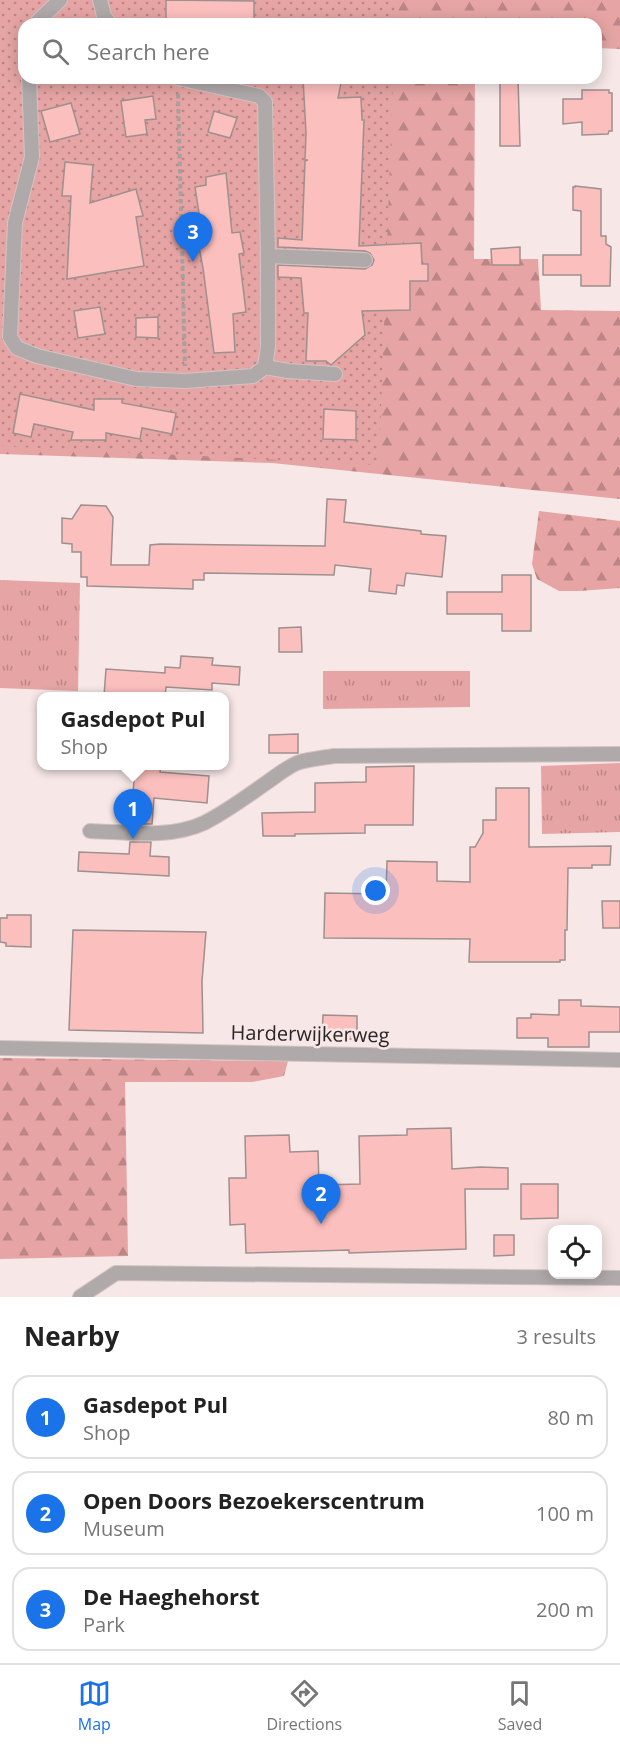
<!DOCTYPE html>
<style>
body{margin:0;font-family:"Open Sans",sans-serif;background:#f6f6f6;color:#222}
.controls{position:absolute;right:18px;bottom:18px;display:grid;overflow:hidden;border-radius:12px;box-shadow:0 3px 15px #0003}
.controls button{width:54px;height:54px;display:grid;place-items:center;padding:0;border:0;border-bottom:2px solid #e0e0e0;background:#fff;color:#222;font:30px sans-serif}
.you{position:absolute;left:376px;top:891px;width:21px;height:21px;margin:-15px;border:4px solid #fff;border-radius:50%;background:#1a73e8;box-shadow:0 0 0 9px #1a73e833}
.badge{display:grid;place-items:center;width:39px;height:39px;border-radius:50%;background:#1a73e8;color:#fff;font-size:20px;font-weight:700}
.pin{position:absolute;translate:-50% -50px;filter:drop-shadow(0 2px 3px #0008)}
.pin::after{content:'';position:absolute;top:32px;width:21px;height:18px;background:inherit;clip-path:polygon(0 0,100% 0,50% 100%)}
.popup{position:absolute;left:37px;top:692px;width:192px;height:78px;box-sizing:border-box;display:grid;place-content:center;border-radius:12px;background:#fff;filter:drop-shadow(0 2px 4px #0005);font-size:20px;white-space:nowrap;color:#767676}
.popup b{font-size:22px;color:#222}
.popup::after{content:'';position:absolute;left:50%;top:100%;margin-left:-12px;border:12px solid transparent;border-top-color:#fff}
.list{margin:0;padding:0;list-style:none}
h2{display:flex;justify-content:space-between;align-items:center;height:78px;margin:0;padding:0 24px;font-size:26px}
h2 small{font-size:20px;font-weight:400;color:#767676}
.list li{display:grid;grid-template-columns:39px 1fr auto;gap:18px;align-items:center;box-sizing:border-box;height:84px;margin:0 12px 12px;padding:0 12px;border:2px solid #e0e0e0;border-radius:18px}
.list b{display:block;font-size:22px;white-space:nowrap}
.list p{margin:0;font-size:20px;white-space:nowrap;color:#767676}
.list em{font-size:20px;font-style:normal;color:#767676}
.icon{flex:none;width:33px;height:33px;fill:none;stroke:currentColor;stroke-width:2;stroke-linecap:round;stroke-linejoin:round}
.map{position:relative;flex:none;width:620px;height:1297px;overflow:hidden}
.search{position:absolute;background:#fff;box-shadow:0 3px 15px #0003;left:18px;right:18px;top:18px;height:66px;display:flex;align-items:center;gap:15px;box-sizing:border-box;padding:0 21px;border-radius:18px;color:#767676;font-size:22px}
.sheet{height:366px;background:#fff}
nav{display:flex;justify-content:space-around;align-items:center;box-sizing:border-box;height:84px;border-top:2px solid #e0e0e0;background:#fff;font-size:16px;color:#767676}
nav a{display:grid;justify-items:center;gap:3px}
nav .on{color:#1a73e8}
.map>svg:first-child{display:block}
</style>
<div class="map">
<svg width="620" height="1297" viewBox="0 0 620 1297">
<defs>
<pattern id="grass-tufts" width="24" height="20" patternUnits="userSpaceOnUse" patternTransform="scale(1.5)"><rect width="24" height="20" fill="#e6a5a4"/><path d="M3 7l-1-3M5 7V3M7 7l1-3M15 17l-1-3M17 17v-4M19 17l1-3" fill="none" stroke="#bb8685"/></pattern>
<pattern id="forest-firs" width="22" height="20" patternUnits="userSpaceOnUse" patternTransform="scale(1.5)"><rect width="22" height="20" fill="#e6a5a4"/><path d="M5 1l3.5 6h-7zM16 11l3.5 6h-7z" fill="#bb8685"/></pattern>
<pattern id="park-dots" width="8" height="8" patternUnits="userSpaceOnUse" patternTransform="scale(1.5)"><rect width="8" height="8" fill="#e6a5a4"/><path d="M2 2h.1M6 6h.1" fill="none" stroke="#bb8685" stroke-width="1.8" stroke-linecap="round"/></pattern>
</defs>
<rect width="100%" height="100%" fill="#f7e7e7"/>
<g fill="url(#grass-tufts)">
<polygon points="0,580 80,583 78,691 0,688"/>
<polygon points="323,671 470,671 470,707 323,709"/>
<polygon points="620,763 620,832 542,834 541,766"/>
</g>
<g fill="url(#forest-firs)">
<polygon points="386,0 620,0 620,49 596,48 596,24 385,24"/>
<polygon points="384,78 475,78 474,259 538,259 541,310 620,311 620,499 272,463 0,454 0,311"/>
<polygon points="539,511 620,521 620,588 579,591 559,591 537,579 532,564"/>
<polygon points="0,1058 288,1061 284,1076 252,1082 125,1082 128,1256 0,1259"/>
</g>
<polygon fill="url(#park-dots)" points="0,0 395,0 394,24 24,24 24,78 393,78 379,465 0,446"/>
<g fill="#fbbfbe" stroke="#9e908f" stroke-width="1.5">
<polygon points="166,0 254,1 254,19 166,19"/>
<polygon points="303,78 342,78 338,98 361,97 362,120 364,120 359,246 421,243 422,264 428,264 428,281 410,281 410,310 362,311 365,335 331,365 326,361 306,361 308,313 304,313 301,278 278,277 278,265 365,269 372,265 374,260 370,253 365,251 278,247 278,238 302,240 305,161 308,160 305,160 306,133"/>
<polygon points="500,78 518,78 520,146 500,146"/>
<polygon points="582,90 609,90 609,93 612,93 612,131 609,131 608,134 582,135 582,122 563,124 563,99 582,99"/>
<polygon points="153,96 156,119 145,120 147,134 126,137 121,101"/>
<polygon points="71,103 80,134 50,142 41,111"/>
<polygon points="214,111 237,118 230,138 208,132"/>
<polygon points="65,162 93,165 90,203 136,189 143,216 136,217 144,266 67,279 71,196 62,196"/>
<polygon points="226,173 232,233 240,232 244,253 239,254 246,312 233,314 235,352 214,353 203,268 194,221 200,220 195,187 206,185 206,177"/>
<polygon points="575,186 601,189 601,236 606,236 606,244 611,247 610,286 581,286 581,275 543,275 543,255 581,255 581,211 573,210 573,187 575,187"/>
<polygon points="520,247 520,265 492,265 491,249"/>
<polygon points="100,307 105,334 78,338 74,311"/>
<polygon points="158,317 158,338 136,337 136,318"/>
<polygon points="20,394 94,410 94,399 122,399 122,403 176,413 172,434 142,428 140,439 106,433 106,440 71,440 73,432 34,424 31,437 13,433"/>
<polygon points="324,409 356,411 356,440 323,439"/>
<polygon points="327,499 346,500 344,522 421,531 421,534 446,536 442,577 406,573 404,586 397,585 396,594 369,591 371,569 335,565 334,575 204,573 204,580 193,580 193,589 87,586 87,577 81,577 81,552 72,552 72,544 62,543 62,518 72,519 81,505 106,506 113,517 111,565 149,565 150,545 160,544 325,546"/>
<polygon points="502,575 531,575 531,631 502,631 502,614 447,614 447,592 502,592"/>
<polygon points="301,627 302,652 279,652 279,628"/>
<polygon points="181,656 213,658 212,665 240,667 239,685 212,683 212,690 166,687 165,696 104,696 106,669 165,673 165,667 180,668"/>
<polygon points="298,734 298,753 269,753 269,735"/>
<polygon points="135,765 161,765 160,772 209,776 207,803 154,798 152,824 131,824"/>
<polygon points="414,766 413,825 365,825 365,833 295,834 295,836 263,836 262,813 315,812 315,783 366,782 366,767"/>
<polygon points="496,788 529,788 529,847 611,846 610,865 592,865 592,868 568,868 567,930 565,930 565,960 560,960 560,962 469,962 470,939 324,938 325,893 386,894 387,861 437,862 437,881 470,882 470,847 475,847 483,833 483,820 496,820"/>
<polygon points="130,842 151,842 150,856 169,857 169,876 78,871 79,852 129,854"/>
<polygon points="602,901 620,901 620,928 603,928"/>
<polygon points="7,915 31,915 31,947 6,946 6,943 0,942 0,918 7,918"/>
<polygon points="73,930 206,932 202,981 203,1033 69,1030"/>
<polygon points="559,1000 581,1000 581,1006 620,1007 620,1032 589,1032 589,1047 548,1047 548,1038 517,1038 517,1018 531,1018 531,1014 559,1015"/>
<polygon points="323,1015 357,1016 357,1039 322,1039"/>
<polygon points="451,1128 452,1169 480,1167 508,1168 508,1189 465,1189 466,1249 349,1253 349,1250 246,1253 245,1224 230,1225 229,1178 246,1178 245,1136 289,1135 290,1152 318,1151 319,1185 360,1184 359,1136 407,1135 407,1129"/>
<polygon points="521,1184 558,1184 558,1218 521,1219"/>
<polygon points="494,1235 514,1235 514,1255 494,1256"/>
</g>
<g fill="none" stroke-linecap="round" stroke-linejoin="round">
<defs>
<g id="service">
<polyline points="100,0 104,16 110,24"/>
<polyline points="37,24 38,21 60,0"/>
<polyline points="29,78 32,157 15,223 10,337 17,348 37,356 136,379 185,381 253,376 265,367 268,346 268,256 265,102 259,96 178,78"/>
<polyline points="268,256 365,260"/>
<polyline points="265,367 288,371 335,374"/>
<path d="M90,831C126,832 170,839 204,823C226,812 246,797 266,783C276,776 286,768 297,763C308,759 322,758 334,756L620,754"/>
<polyline points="0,1048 620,1060"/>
<polyline points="80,1297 116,1273 620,1278"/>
</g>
</defs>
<use href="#service" stroke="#d2c4c4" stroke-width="16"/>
<polyline stroke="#aa9e9e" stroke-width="4" stroke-dasharray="4.5 3" stroke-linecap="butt" points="178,94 185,366"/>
<use href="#service" stroke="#b0a9a9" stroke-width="14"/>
</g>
<g text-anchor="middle" stroke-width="5" stroke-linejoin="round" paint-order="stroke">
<g font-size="20" fill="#2b2525" stroke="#f7e7e7">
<text transform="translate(310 1034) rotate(1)" y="7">Harderwijkerweg</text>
</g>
</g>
</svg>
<div class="controls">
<button><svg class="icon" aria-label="locate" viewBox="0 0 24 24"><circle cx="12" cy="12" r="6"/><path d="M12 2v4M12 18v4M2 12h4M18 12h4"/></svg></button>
</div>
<div class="you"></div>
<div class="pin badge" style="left:133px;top:839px">1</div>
<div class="popup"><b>Gasdepot Pul</b>Shop</div>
<div class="pin badge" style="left:321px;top:1224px">2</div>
<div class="pin badge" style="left:193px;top:262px">3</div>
<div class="search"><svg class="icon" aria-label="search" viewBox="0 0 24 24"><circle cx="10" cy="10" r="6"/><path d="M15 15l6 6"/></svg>Search here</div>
</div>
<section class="sheet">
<h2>Nearby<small>3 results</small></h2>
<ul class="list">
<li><span class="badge">1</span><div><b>Gasdepot Pul</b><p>Shop</p></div><em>80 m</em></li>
<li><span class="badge">2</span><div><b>Open Doors Bezoekerscentrum</b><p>Museum</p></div><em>100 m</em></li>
<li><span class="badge">3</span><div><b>De Haeghehorst</b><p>Park</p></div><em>200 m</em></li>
</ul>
</section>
<nav>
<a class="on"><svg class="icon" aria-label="map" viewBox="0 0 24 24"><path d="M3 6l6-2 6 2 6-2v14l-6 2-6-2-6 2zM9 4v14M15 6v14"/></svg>Map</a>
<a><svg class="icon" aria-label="directions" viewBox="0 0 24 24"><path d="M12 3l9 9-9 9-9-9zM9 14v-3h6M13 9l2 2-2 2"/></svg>Directions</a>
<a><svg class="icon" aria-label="saved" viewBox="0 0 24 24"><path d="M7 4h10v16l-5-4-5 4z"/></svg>Saved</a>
</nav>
